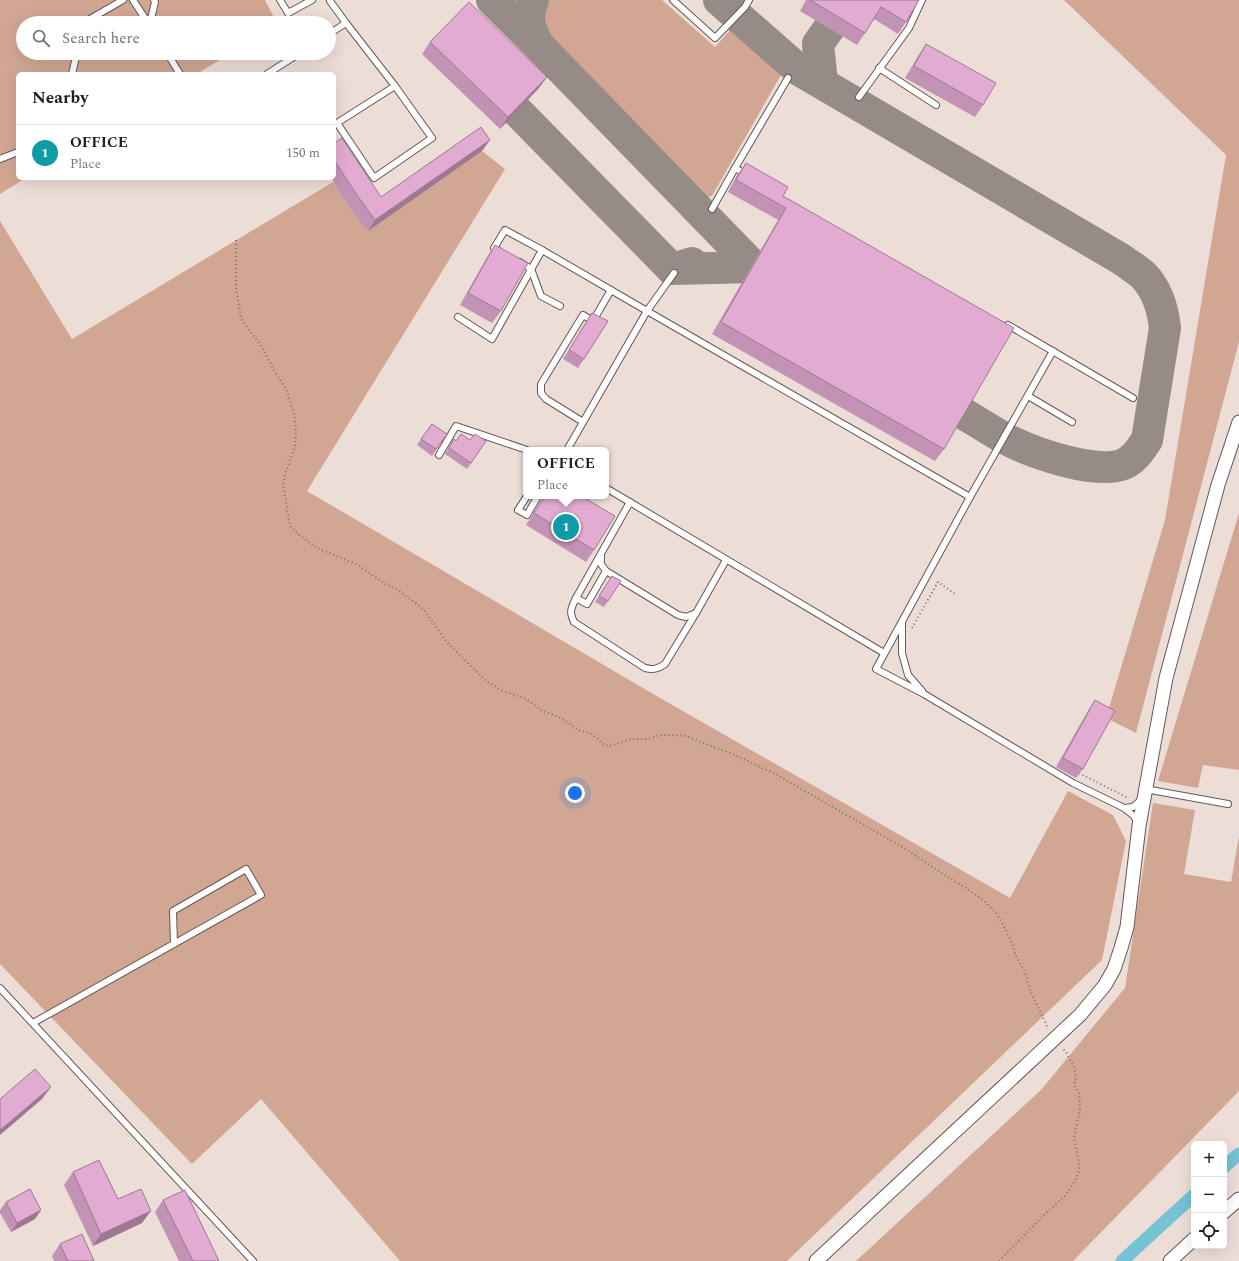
<!DOCTYPE html>
<meta charset="utf-8">
<style>
body{margin:0;font-family:Spectral,serif;background:#f2f2f2;color:#202124}
.controls{position:absolute;right:12px;bottom:12px;display:grid;overflow:hidden;border-radius:6px;box-shadow:0 4px 16px #0002}
.controls button{width:36px;height:36px;display:grid;place-items:center;padding:0;border:0;border-bottom:1px solid #e0e0e0;background:#fff;color:#202124;font:20px sans-serif}
.you{position:absolute;left:575px;top:793px;width:14px;height:14px;margin:-10px;border:3px solid #fff;border-radius:50%;background:#1a73e8;box-shadow:0 0 0 6px #1a73e833}
.badge{display:grid;place-items:center;width:26px;height:26px;border-radius:50%;background:#d93025;color:#fff;font-size:13px;font-weight:700}
.pin{position:absolute;translate:-50% -50%;border:2px solid #fff;box-shadow:0 1px 4px #0006}
.popup{position:absolute;left:523px;top:447px;width:86px;height:52px;box-sizing:border-box;display:grid;place-content:center;border-radius:6px;background:#fff;filter:drop-shadow(0 1px 3px #0005);font-size:13px;white-space:nowrap;color:#757577}
.popup b{font-size:15px;color:#202124}
.popup::after{content:'';position:absolute;left:50%;top:100%;margin-left:-8px;border:8px solid transparent;border-top-color:#fff}
.list{margin:0;padding:0;list-style:none}
h2{display:flex;justify-content:space-between;align-items:center;height:52px;margin:0;padding:0 16px;font-size:17px}
h2 small{font-size:13px;font-weight:400;color:#757577}
.list li{display:grid;grid-template-columns:26px 1fr auto;gap:12px;align-items:center;box-sizing:border-box;height:56px;padding:0 16px;border-top:1px solid #e0e0e0}
.list b{display:block;font-size:15px;white-space:nowrap}
.list p{margin:0;font-size:13px;white-space:nowrap;color:#757577}
.list em{font-size:13px;font-style:normal;color:#757577}
.icon{flex:none;width:22px;height:22px;fill:none;stroke:currentColor;stroke-width:2;stroke-linecap:round;stroke-linejoin:round}
.map{position:relative;flex:none;width:1239px;height:1261px;overflow:hidden}
.search{position:absolute;background:#fff;box-shadow:0 4px 16px #0002;left:16px;top:16px;width:320px;height:44px;display:flex;align-items:center;gap:10px;box-sizing:border-box;padding:0 14px;border-radius:22px;color:#757577;font-size:15px}
.panel{position:absolute;background:#fff;box-shadow:0 4px 16px #0002;left:16px;top:72px;width:320px;height:108px;border-radius:6px}
.map>svg:first-child{display:block}
</style>
<div class="map">
<svg width="1239" height="1261" viewBox="0 0 1239 1261">
<rect width="100%" height="100%" fill="#ecddd7"/>
<g fill="#d1a794">
<polygon points="0,0 265,0 277,23 23,23 23,53 231,53 197,74 18,74 18,178 26,178 0,194"/>
<polygon points="547,0 662,0 715,47 731,29 743,28 785,68 712,196 699,199 547,43 550,41 543,35 547,31 539,23 542,21 537,15 543,9 541,7"/>
<polygon points="1064,0 1239,0 1239,342 1136,733 1106,718 1165,520 1226,155"/>
<polygon points="482,151 505,169 307,491 660,698 1010,898 1068,791 1113,815 1126,841 1102,960 787,1261 400,1261 261,1099 192,1164 0,964 0,221 72,339 333,182 359,219"/>
<polygon points="1239,513 1239,770 1203,765 1198,788 1158,781"/>
<polygon points="1153,803 1195,810 1184,874 1231,882 1239,836 1239,1091 1073,1261 856,1261 1041,1090 1125,988"/>
</g>
<g fill="none" stroke-linecap="round" stroke-linejoin="round">
<g stroke="#75c3d5" stroke-width="13">
<polyline points="1224,1167 1239,1154"/>
<polyline points="1122,1261 1194,1195"/>
</g>
<g stroke="#968b86" stroke-width="32">
<polyline points="492,0 538,45 754,267 672,269"/>
<path d="M533,0C526,20 529,27 538,45"/>
<path d="M719,0L799,70L1121,259C1129,265 1138,270 1144,276C1158,291 1163,309 1165,328L1147,440C1140,450 1135,459 1124,464C1097,475 1037,454 1012,442C995,434 980,423 964,414"/>
<polyline points="822,83 818,44 832,24"/>
<polyline points="518,112 672,269 692,263"/>
</g>
<defs>
<g id="service">
<polyline points="133,0 148,23"/>
<polyline points="280,0 288,13 312,0"/>
<polyline points="673,0 715,38 745,7 749,0"/>
<polyline points="88,23 90,19 123,0"/>
<polyline points="150,23 155,2 154,0"/>
<polyline points="346,23 395,86"/>
<polyline points="329,34 346,23 330,1"/>
<polyline points="167,53 180,74"/>
<polyline points="879,68 936,105"/>
<polyline points="72,74 77,53"/>
<polyline points="267,74 300,53"/>
<polygon points="395,86 432,138 374,178 337,123"/>
<polyline points="859,97 909,28 922,0"/>
<polyline points="0,159 18,152"/>
<polyline points="747,175 735,168 788,78"/>
<polyline points="712,209 735,168"/>
<polyline points="542,250 647,311 674,273"/>
<polyline points="520,262 531,269 541,296 560,306"/>
<polyline points="458,317 492,339 542,250 505,230 494,248 498,250"/>
<polyline points="1008,325 1133,398"/>
<polyline points="1053,351 970,497 876,669 924,694 1073,783 1124,808"/>
<polyline points="1028,396 1072,422"/>
<polyline points="583,422 546,399 541,393 541,384 583,315 593,321 611,290"/>
<polyline points="567,450 647,311 970,497"/>
<polyline points="439,455 456,426 527,450"/>
<polyline points="606,488 884,653"/>
<polyline points="527,496 518,510 527,515 538,496"/>
<polyline points="601,554 601,564 606,571 678,615 686,617 696,613"/>
<polyline points="606,571 587,604 576,598 630,502"/>
<path d="M576,598C571,608 569,612 574,622L645,668C653,670 658,669 665,664L696,613L726,560"/>
<polyline points="902,622 902,653 908,675 922,691"/>
<polyline points="1145,789 1228,804"/>
<polyline points="1137,822 1134,816 1124,808 1133,807 1141,800"/>
<polyline points="0,988 253,1261"/>
<polyline points="33,1023 261,895 246,869 173,911 174,944"/>
</g>
<g id="minor">
<polyline points="1224,1212 1239,1199"/>
<polyline points="816,1261 1080,1015 1105,985 1114,969 1121,948 1127,927 1139,826 1166,678 1218,485 1239,422"/>
<polyline points="1170,1261 1194,1239"/>
</g>
</defs>
<use href="#service" stroke="#645852" stroke-width="8"/>
<use href="#minor" stroke="#645852" stroke-width="15"/>
<g stroke="#786f6b" stroke-width="2" stroke-dasharray="1 3" stroke-linecap="butt">
<polyline points="236,240 236,288 241,318 246,326 260,344 275,372 286,389 294,414 296,432 295,447 285,474 283,485 290,526 298,534 317,548 358,565 385,584 397,589 414,602 425,611 446,641 486,681 503,691 526,699 541,710 561,718 580,731 590,733 598,739 604,745 610,746 631,739 647,739 660,735 673,735 686,736 711,746 735,755 779,776 904,848 949,878 969,890 983,900 996,913 1001,921 1013,945 1015,954 1025,972 1031,993 1048,1028"/>
<polyline points="912,628 938,582 955,594"/>
<polyline points="1079,773 1128,798"/>
<polyline points="999,1261 1045,1214 1065,1196 1075,1181 1079,1171 1079,1164 1074,1137 1080,1110 1079,1092 1074,1085 1076,1077 1074,1067 1066,1052 1062,1048"/>
</g>
<use href="#service" stroke="#fff" stroke-width="6"/>
<use href="#minor" stroke="#fff" stroke-width="13"/>
</g>
<g fill="#c293b5">
<polygon points="806,0 919,0 906,22 898,34 874,19 865,33 857,45 800,11"/>
<polygon points="430,42 547,77 538,89 500,129 422,54"/>
<polygon points="926,44 983,105 975,117 905,78 918,56"/>
<polygon points="334,143 381,197 482,151 368,231 349,207 331,178 334,178"/>
<polygon points="746,163 783,196 944,449 935,461 712,334 778,220 728,192 737,175"/>
<polygon points="495,245 501,311 492,323 460,305 487,257"/>
<polygon points="592,313 584,359 578,368 563,359 586,322"/>
<polygon points="432,424 447,434 432,456 417,445"/>
<polygon points="454,439 456,441 470,440 486,441 467,469 445,454"/>
<polygon points="544,496 581,496 594,550 586,562 526,525"/>
<polygon points="612,576 608,601 604,607 595,602"/>
<polygon points="1095,700 1083,769 1076,778 1056,767 1089,709"/>
<polygon points="73,1172 118,1199 142,1223 93,1246 64,1185"/>
<polygon points="163,1200 219,1261 179,1261 155,1212"/>
<polygon points="6,1202 41,1210 35,1219 11,1232 0,1213 0,1210"/>
<polygon points="60,1244 94,1261 54,1261 52,1256"/>
</g>
<g fill="#9e7893">
<polygon points="547,77 538,89 500,129 508,117"/>
<polygon points="490,140 482,151 368,231 375,220"/>
<polygon points="51,1087 42,1099 0,1135 0,1130"/>
<polygon points="41,1210 35,1219 11,1232 17,1223"/>
<polygon points="151,1211 142,1223 93,1246 101,1234"/>
</g>
<g fill="#e2abd2" stroke="#9e7893">
<polygon points="810,0 919,0 906,22 881,7 865,33"/>
<polygon points="469,2 547,77 508,117 430,42"/>
<polygon points="926,44 996,83 983,105 914,66"/>
<polygon points="481,127 490,140 375,220 357,195 334,160 334,143 342,138 381,197"/>
<polygon points="746,163 788,187 783,196 1014,328 944,449 721,322 786,208 736,180"/>
<polygon points="495,245 528,263 501,311 468,293"/>
<polygon points="592,313 608,321 584,359 569,350"/>
<polygon points="432,424 447,434 436,449 421,439"/>
<polygon points="461,434 470,440 475,434 486,441 471,463 449,448 454,439 456,441"/>
<polygon points="545,496 581,496 615,516 594,550 534,513"/>
<polygon points="612,576 621,581 608,601 599,596"/>
<polygon points="1095,700 1115,711 1083,769 1063,758"/>
<polygon points="35,1069 51,1087 0,1130 0,1099"/>
<polygon points="99,1160 118,1199 141,1189 151,1211 101,1234 73,1172"/>
<polygon points="30,1189 41,1210 17,1223 6,1202"/>
<polygon points="185,1190 219,1261 193,1261 163,1200"/>
<polygon points="82,1234 94,1261 68,1261 60,1244"/>
</g>
</svg>
<div class="controls">
<button>+</button>
<button>−</button>
<button><svg class="icon" aria-label="locate" viewBox="0 0 24 24"><circle cx="12" cy="12" r="6"/><path d="M12 2v4M12 18v4M2 12h4M18 12h4"/></svg></button>
</div>
<div class="you"></div>
<div class="pin badge" style="left:566px;top:527px;background:#0f9aa8">1</div>
<div class="popup"><b>OFFICE</b>Place</div>
<div class="search"><svg class="icon" aria-label="search" viewBox="0 0 24 24"><circle cx="10" cy="10" r="6"/><path d="M15 15l6 6"/></svg>Search here</div>
<section class="panel">
<h2>Nearby<small></small></h2>
<ul class="list">
<li><span class="badge" style="background:#0f9aa8">1</span><div><b>OFFICE</b><p>Place</p></div><em>150 m</em></li>
</ul>
</section>
</div>
